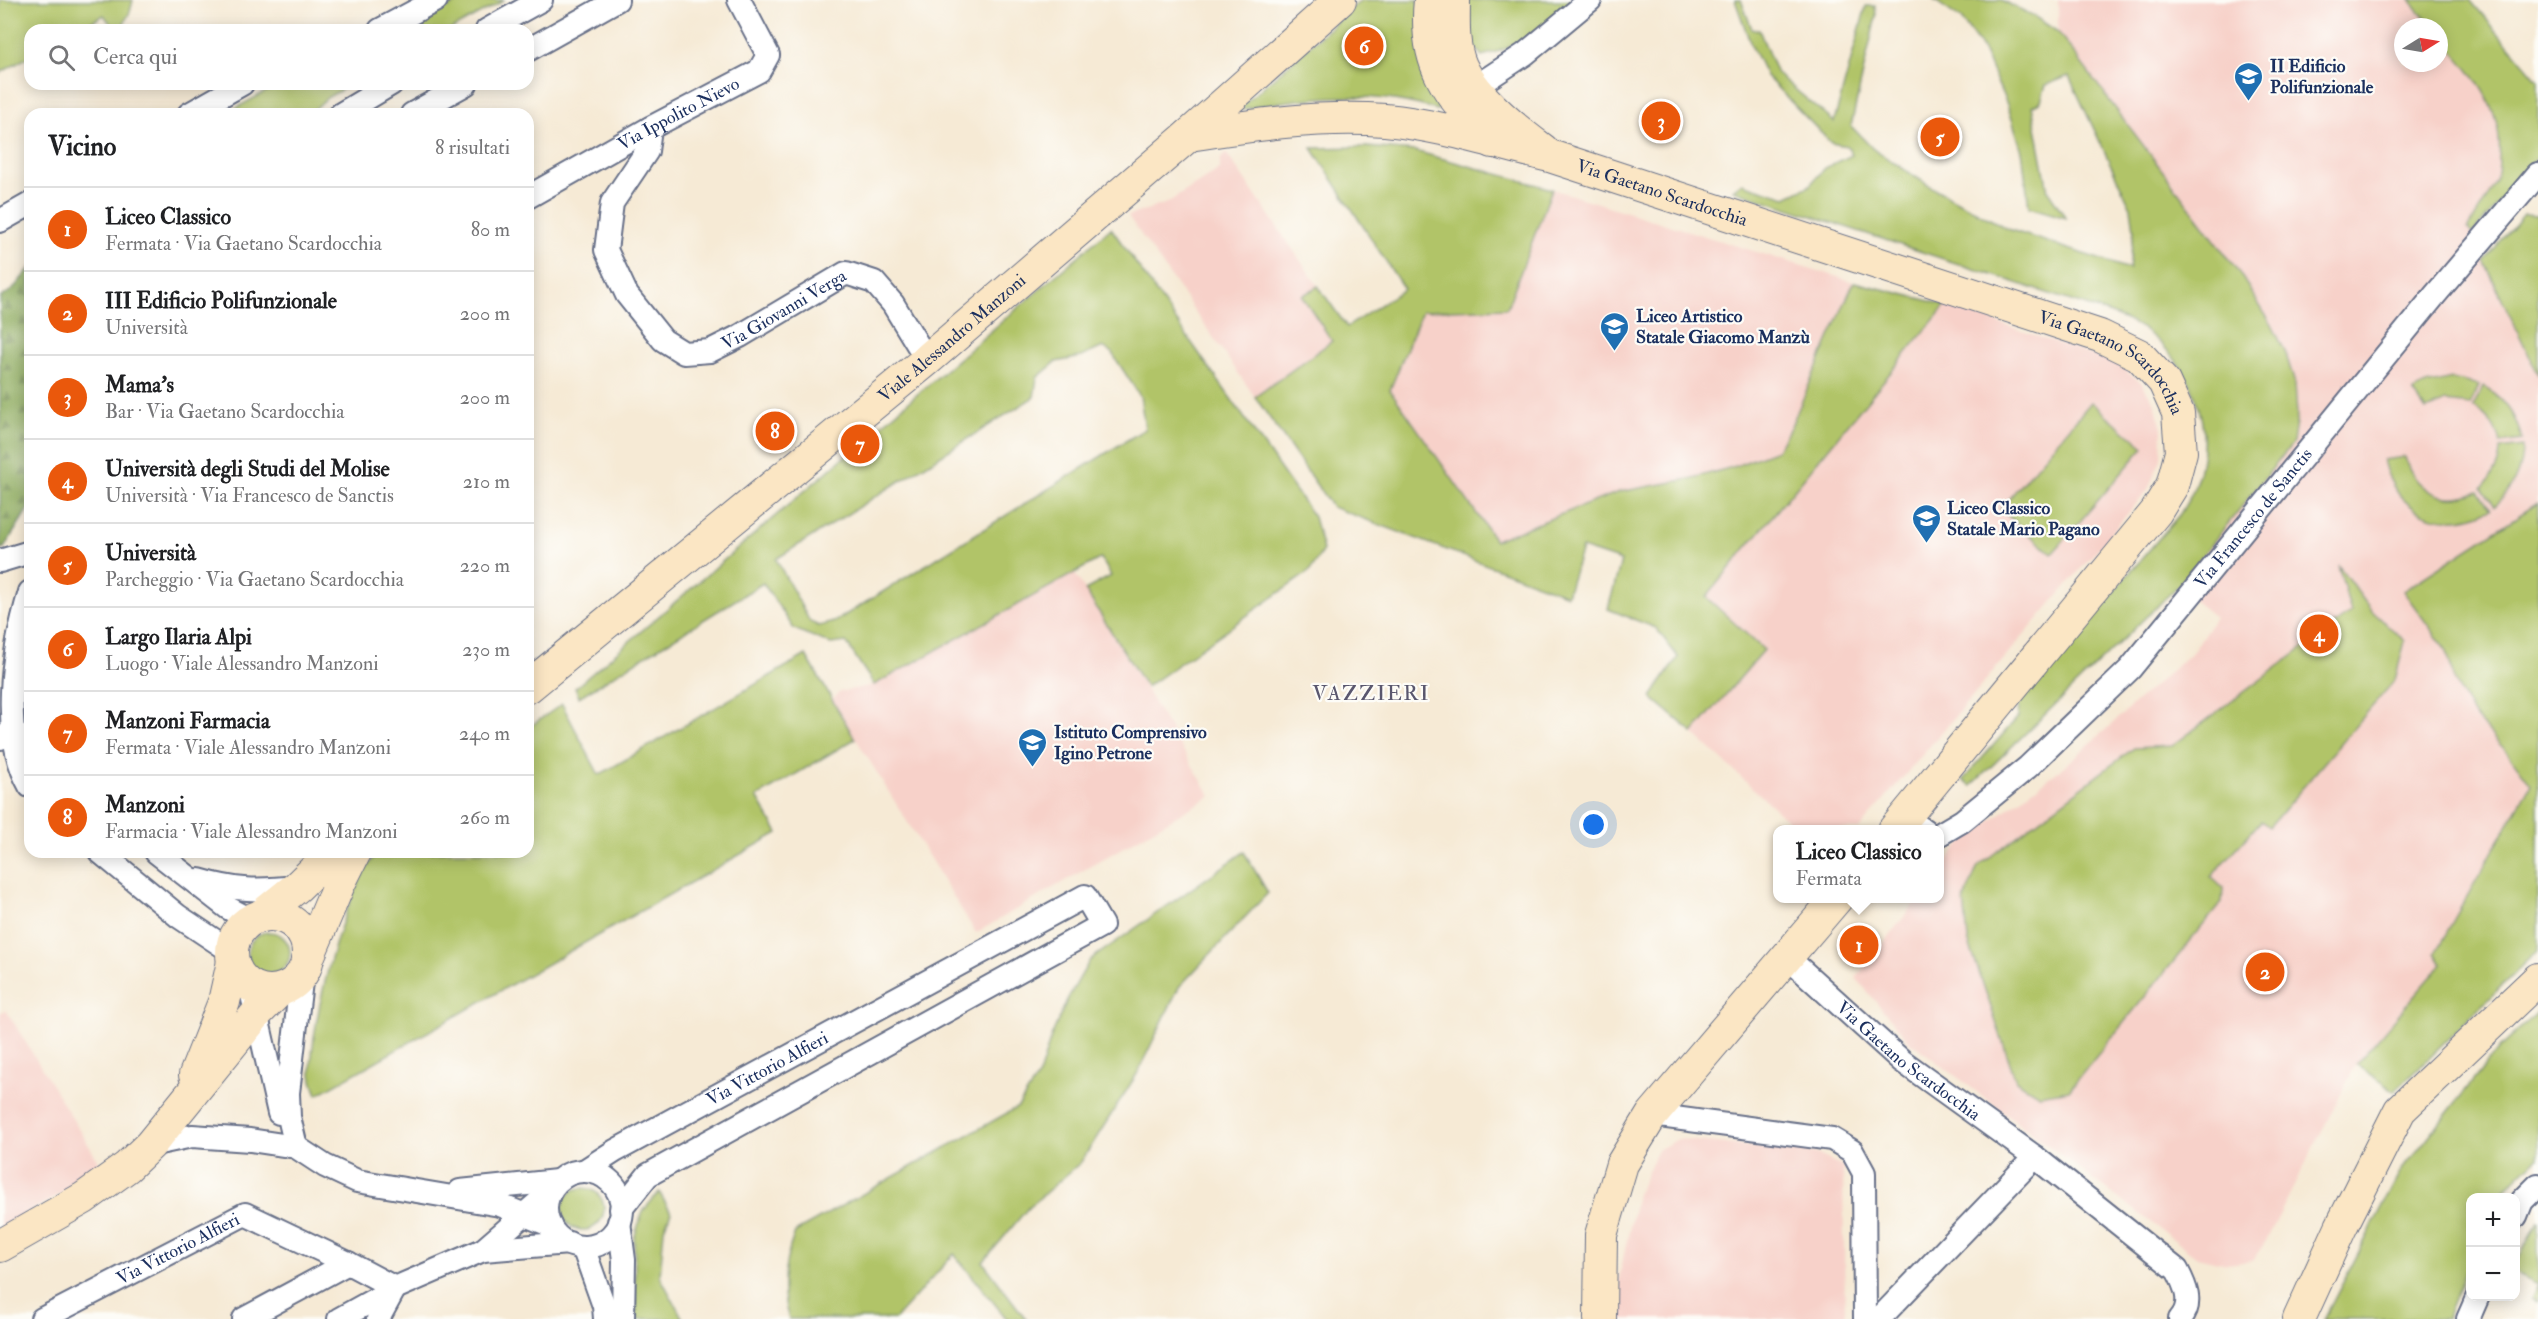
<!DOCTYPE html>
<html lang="it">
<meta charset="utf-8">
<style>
body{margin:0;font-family:"IM FELL Double Pica",serif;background:#f6f6f6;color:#202124}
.controls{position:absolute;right:18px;bottom:18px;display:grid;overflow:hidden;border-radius:12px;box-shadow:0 3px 15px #0003}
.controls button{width:54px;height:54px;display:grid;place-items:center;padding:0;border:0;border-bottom:2px solid #e0e0e0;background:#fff;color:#202124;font:30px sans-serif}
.compass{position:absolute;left:2394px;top:18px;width:54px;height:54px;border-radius:50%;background:#fff;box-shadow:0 3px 15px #0003;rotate:79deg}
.you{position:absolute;left:1594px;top:825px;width:21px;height:21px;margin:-15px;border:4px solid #fff;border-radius:50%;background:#1a73e8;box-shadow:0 0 0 9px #1a73e833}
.badge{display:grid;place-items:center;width:39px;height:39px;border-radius:50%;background:#ea580c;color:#fff;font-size:20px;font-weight:700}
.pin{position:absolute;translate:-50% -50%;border:3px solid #fff;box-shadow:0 2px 6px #0006}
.popup{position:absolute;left:1773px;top:825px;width:171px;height:78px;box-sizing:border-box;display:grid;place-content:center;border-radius:12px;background:#fff;filter:drop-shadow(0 2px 4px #0005);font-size:20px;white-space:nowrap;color:#757577}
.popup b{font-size:22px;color:#202124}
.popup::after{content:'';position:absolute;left:50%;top:100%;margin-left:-12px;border:12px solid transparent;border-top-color:#fff}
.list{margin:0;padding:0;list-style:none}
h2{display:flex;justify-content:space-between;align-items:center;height:78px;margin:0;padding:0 24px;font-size:26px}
h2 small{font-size:20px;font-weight:400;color:#757577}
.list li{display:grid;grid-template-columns:39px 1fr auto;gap:18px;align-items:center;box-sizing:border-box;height:84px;padding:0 24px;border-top:2px solid #e0e0e0}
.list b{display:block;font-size:22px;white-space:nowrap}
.list p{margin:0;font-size:20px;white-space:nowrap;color:#757577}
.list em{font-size:20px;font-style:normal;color:#757577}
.icon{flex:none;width:33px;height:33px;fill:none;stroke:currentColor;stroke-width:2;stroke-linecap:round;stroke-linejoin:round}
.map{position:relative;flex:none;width:2538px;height:1319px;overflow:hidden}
.search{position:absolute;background:#fff;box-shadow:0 3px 15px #0003;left:24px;top:24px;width:510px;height:66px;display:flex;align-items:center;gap:15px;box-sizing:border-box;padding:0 21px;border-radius:18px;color:#757577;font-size:22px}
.panel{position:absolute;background:#fff;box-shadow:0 3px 15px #0003;left:24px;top:108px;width:510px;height:750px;border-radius:18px}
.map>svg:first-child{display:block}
</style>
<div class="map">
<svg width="2538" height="1319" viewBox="0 0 2538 1319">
<defs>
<pattern id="forest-firs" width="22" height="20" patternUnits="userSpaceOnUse" patternTransform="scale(1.5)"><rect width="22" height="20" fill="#8caa5c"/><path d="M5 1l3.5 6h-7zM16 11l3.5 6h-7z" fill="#728b4f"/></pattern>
</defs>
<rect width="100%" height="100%" fill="#fdfcf7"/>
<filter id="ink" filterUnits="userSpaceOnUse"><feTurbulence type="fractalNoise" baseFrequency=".0167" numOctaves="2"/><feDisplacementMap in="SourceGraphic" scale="12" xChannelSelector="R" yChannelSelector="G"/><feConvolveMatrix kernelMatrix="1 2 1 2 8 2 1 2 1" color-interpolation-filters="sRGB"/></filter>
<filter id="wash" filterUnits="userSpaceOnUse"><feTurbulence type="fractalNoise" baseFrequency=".008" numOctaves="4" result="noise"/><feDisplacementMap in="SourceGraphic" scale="24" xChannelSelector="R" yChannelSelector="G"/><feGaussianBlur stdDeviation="1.35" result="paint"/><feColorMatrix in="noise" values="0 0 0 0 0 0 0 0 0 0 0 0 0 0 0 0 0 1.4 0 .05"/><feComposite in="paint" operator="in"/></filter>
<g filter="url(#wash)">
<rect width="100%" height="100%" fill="#f6ead5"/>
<g fill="#f7d1c9" fill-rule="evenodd">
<path d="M2058,0H2455L2538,156L2472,234L2538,374V503L2403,591L2447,651L2453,677L2531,784L2435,953L2442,964L2356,1064L2266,1241L2252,1261L2227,1264L2197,1257L1909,1041L1856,978L1918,899L1940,898V870L1962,842L2064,767L2194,650L2215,617L2177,587L2293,443L2285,351L2272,325L2238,271L2058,32ZM2403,27H2439V63H2403Z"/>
<polygon points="1226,153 1390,390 1422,311 1507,308 1552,189 1854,282 1791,426 1777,450 1733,467 1689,479 1619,492 1495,540 1390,390 1297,457 1128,216 1167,203 1220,169 1220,160"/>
<polygon points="1946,305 2115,363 2141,382 2155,404 2162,429 2161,459 2147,491 1859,829 1797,829 1693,733 1764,651 1706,597"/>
<polygon points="1074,572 1211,796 976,933 832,700 840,692 874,685"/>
<polygon points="6,1010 102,1167 54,1198 0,1227 0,1013"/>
<polygon points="1678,1139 1815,1153 1843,1167 1845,1319 1620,1319 1619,1278 1637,1194 1658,1150"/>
</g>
<g fill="#b1c467" stroke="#667a62" stroke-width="1.5" fill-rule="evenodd">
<polygon points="0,0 133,0 130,12 120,30 115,30 104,15 77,30 30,30 30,56 0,73"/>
<polygon points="462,0 505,0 450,30 407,30"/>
<path d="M1361,0H1418L1444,108L1437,110C1373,89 1299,96 1236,111Z"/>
<path d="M1469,0H1576C1543,27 1525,46 1482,56C1464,38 1463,23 1469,0Z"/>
<path d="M1735,0H1741L1752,29L1759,30L1777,74L1834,122L1866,6H1875L1876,16L1851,126L1873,149L1928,185L2008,229L2129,269L2134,229L2131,208L2069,76L2046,85L2041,101L2032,106L2048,191L2066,218L2029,207L2022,151L2008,107L1982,48L1961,19L1934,0H2001L2032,15L2058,32L2238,271L2272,325L2285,351L2295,384L2297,415L2293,443L2177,587L1971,786L1963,780L2018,717L2019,702L2180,514C2185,505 2192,495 2195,485C2217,427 2193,365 2144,330C2135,323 2122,319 2111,314L1733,190L1742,183L1786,197L1809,186L1825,168L1852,155L1847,146L1831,143L1766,76L1751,45Z"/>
<path d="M2410,0H2470L2538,80V157L2472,234L2468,229C2478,212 2491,195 2497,177C2499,171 2499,164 2499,158C2504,105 2471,73 2439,35V27H2433Z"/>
<polygon points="280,84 352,84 328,97 309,114 225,114"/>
<polygon points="1366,147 1415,151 1552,189 1507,308 1422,311 1390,390 1495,540 1619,492 1689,479 1733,467 1777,450 1791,426 1854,282 1946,305 1706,597 1764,650 1693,733 1651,697 1678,657 1656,628 1608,609 1621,561 1582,548 1567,595 1332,507 1255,397 1332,341 1302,296 1318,286 1347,327 1404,289 1312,148"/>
<polygon points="2523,214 2538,215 2538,374 2484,261"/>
<path d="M1111,228L1314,517L1323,550L1310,571L1146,687L1085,590L1111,576L1101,558L874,685L846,642L831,644L794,629L763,583L579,697L575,688ZM1103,347L1112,353L1140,396L1145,429L834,622L819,626L810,622L776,559L1034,397L1037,378L1056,362L1081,357Z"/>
<polygon points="2452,379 2479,385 2470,405 2446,402 2426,410 2413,391 2426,385"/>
<path d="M2483,386C2505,399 2516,415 2522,440L2500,443C2496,427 2488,415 2473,407Z"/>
<polygon points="2091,402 2144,447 2052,554 2000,509"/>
<path d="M2522,446C2522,471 2513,489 2495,506L2482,488C2493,477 2500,465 2500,449Z"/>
<path d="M2405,457C2414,490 2445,507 2478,491L2491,509C2442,533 2396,513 2383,460Z"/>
<polygon points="2538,503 2538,950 2395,1091 2356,1064 2442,964 2435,953 2531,784 2507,752 2473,715 2453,677 2447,651 2403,591"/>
<polygon points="2338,565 2371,610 2405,641 2395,680 2269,827 2261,821 2211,877 2223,888 2222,902 2069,1090 2039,1095 2016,1081 1968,940 1964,900 1978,866 2134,748 2172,746 2351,612"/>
<path d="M806,655L855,739L757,797L778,833L317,1095C315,1088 311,1081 311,1073C311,1020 343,892 378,852H528V728L562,704L599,775Z"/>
<path d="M1244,852L1268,893L1179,987L1137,1074L1081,1162L1028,1208L983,1262L1026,1319H1007L954,1254L895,1319H789C779,1290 784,1261 795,1232L1018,1107L1039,1075L1051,1037L1067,1000L1090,960Z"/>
<circle cx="269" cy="953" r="21"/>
<polygon points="2538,1012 2538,1157 2497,1197 2470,1198 2470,1260 2446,1319 2324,1319 2401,1171 2500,1047"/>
<circle cx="583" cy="1209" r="21"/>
<polygon points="659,1192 671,1212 664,1229 660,1276 683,1319 636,1319 634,1238 643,1211"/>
<polygon points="2538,1221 2538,1301 2531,1298 2538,1284 2516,1273 2516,1263"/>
</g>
<polygon fill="url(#forest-firs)" stroke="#546c5d" stroke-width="1.5" points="30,268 30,506 4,548 0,549 0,298 13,289"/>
</g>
<g filter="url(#ink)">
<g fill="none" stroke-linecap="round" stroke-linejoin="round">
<defs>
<g id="street">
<polyline points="380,30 436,0"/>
<polyline points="487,30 541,0"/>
<polyline points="528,50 617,0"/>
<polyline points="1464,99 1475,87 1525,54 1590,0"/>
<polyline points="189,114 242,84"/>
<polyline points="341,114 391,84"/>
<polyline points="412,114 466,84"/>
<path id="s1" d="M650,128L647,151L612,203L606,250L627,295L663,340L684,353L710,351L740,336L846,273L874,282L893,304L927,360"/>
<path id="s2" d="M528,197L650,128L759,71L768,55L739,0"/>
<polyline points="0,221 30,204"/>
<polyline points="0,561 30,552"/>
<path d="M30,592C12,652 0,733 30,786"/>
<polyline points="0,738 5,735 30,738"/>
<polyline points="1904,817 1924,830"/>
<path id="s3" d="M1940,834L1962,821L2028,767L2130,669L2435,295L2538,174"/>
<polyline points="100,852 178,916 232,952"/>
<polyline points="156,852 228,908 251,920"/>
<path d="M199,880C236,891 258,891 297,887"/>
<path id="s4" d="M1787,957L1902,1061L2035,1157L2177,1270C2185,1285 2194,1304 2180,1319"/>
<polyline points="250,986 279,1113"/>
<polyline points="1652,1115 1832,1139 1852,1151 1864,1173 1865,1319"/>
<polyline points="150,1145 192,1136 250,1140 296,1147 325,1166 357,1181 500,1205 550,1225"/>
<polyline points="296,1147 289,1117 288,1093 302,973"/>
<path id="s5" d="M584,1171L615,1151L1085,896L1102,925L648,1175L621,1209"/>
<circle cx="584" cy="1209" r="38"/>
<polyline points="460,1191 557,1181"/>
<polyline points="2516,1216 2522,1201 2538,1185"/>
<polyline points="619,1222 624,1260 623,1319"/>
<polyline points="583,1247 604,1306 605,1319"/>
<polyline points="483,1250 569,1243"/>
<path id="s6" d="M42,1319L245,1214L348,1263"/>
<polyline points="244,1319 348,1263 395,1288"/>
<polyline points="339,1319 395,1288 483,1250 549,1193"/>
<polyline points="378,1319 395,1288"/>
<polyline points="1879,1319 2035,1157"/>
<polyline points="2468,1319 2478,1296"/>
</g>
<g id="secondary">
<path d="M1430,0C1423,68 1450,95 1493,142"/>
<path d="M1454,0C1454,21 1452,46 1461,66C1474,96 1516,130 1543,150"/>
<path id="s7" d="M1189,135C1254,125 1319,115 1385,120C1441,125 1496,143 1550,156L2100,336L2139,355L2164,382L2178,413L2181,452L2172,486L2156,512L1894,830"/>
<path id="s8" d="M528,687L927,360L1189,135L1340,0"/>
<circle cx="270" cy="953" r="38"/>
<polyline points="261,916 297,887 333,852"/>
<polyline points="307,960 339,884 355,852"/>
<polyline points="195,1075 224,1002 233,962"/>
<polyline points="0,1246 84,1198 127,1167 150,1145 258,1012 279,991"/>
<polyline points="1600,1319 1601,1235 1622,1164 1652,1115 1837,898"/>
<polyline points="2299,1319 2341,1227 2400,1110 2538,979"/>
</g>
</defs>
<use href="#street" stroke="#687088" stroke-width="26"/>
<use href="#secondary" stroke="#687088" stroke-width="34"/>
<use href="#street" stroke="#fff" stroke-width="22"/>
<use href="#secondary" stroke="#fbe6c4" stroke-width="32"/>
</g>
</g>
<defs>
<symbol id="university-pin" viewBox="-11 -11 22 30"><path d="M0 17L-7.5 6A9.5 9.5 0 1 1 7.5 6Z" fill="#1f6fb2" stroke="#fdfcf7"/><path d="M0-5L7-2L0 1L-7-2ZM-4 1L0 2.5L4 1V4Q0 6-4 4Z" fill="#fff"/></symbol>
<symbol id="school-pin" viewBox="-11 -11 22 30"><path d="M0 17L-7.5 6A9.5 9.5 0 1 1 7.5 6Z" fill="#1f6fb2" stroke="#fdfcf7"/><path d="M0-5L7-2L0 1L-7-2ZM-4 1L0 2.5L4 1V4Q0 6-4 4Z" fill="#fff"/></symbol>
</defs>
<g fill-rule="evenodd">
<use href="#university-pin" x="2232" y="60" width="33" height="45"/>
<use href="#school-pin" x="1598" y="310" width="33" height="45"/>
<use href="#school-pin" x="1910" y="502" width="33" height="45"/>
<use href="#school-pin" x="1016" y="726" width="33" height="45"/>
</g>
<g text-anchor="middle" stroke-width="4.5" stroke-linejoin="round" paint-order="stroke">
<g font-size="18" font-weight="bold" fill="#1b2f5e" stroke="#fdfcf7" text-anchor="start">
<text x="2270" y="72">II Edificio<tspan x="2270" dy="21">Polifunzionale</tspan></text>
<text x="1636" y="322">Liceo Artistico<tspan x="1636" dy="21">Statale Giacomo Manzù</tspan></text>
<text x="1947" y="514">Liceo Classico<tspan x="1947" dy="21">Statale Mario Pagano</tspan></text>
<text x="1054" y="738">Istituto Comprensivo<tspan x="1054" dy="21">Igino Petrone</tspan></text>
</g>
<g font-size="18" fill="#1b2f5e" stroke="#fdfcf7">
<text dy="6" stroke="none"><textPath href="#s2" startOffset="172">Via Ippolito Nievo</textPath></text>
<text dy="6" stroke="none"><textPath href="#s7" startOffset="484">Via Gaetano Scardocchia</textPath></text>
<text dy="6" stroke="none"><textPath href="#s1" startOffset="376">Via Giovanni Verga</textPath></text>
<text dy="6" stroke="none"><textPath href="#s8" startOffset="549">Viale Alessandro Manzoni</textPath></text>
<text dy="6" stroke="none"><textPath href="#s7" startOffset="970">Via Gaetano Scardocchia</textPath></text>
<text dy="6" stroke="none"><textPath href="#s3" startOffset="447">Via Francesco de Sanctis</textPath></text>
<text dy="6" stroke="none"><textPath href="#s4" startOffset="160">Via Gaetano Scardocchia</textPath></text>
<text dy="6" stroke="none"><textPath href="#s5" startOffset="210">Via Vittorio Alfieri</textPath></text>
<text dy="6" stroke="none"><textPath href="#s6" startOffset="153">Via Vittorio Alfieri</textPath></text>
</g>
<g font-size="21" letter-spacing="1.5" fill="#5a576e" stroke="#fdfcf7">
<text x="1371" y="700">VAZZIERI</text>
</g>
</g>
</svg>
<div class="controls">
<button>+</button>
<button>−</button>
</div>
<svg class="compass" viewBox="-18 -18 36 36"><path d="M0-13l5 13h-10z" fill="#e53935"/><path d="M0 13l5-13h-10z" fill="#757577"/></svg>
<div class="you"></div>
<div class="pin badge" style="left:1859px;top:945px">1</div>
<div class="popup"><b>Liceo Classico</b>Fermata</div>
<div class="pin badge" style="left:2265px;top:972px">2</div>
<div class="pin badge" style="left:1661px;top:121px">3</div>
<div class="pin badge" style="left:2319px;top:634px">4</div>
<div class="pin badge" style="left:1940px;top:137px">5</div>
<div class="pin badge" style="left:1364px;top:46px">6</div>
<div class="pin badge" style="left:860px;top:444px">7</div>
<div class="pin badge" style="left:775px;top:431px">8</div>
<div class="search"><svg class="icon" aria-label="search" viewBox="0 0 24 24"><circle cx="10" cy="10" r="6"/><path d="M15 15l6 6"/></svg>Cerca qui</div>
<section class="panel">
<h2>Vicino<small>8 risultati</small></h2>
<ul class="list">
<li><span class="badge">1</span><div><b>Liceo Classico</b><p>Fermata · Via Gaetano Scardocchia</p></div><em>80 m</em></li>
<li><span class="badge">2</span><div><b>III Edificio Polifunzionale</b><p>Università</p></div><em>200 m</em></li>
<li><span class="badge">3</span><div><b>Mama's</b><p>Bar · Via Gaetano Scardocchia</p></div><em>200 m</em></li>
<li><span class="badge">4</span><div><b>Università degli Studi del Molise</b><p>Università · Via Francesco de Sanctis</p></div><em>210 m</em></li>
<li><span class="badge">5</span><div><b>Università</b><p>Parcheggio · Via Gaetano Scardocchia</p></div><em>220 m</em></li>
<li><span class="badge">6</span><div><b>Largo Ilaria Alpi</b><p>Luogo · Viale Alessandro Manzoni</p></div><em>230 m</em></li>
<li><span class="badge">7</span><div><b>Manzoni Farmacia</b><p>Fermata · Viale Alessandro Manzoni</p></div><em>240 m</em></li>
<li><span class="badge">8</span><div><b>Manzoni</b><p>Farmacia · Viale Alessandro Manzoni</p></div><em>260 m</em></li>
</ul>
</section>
</div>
